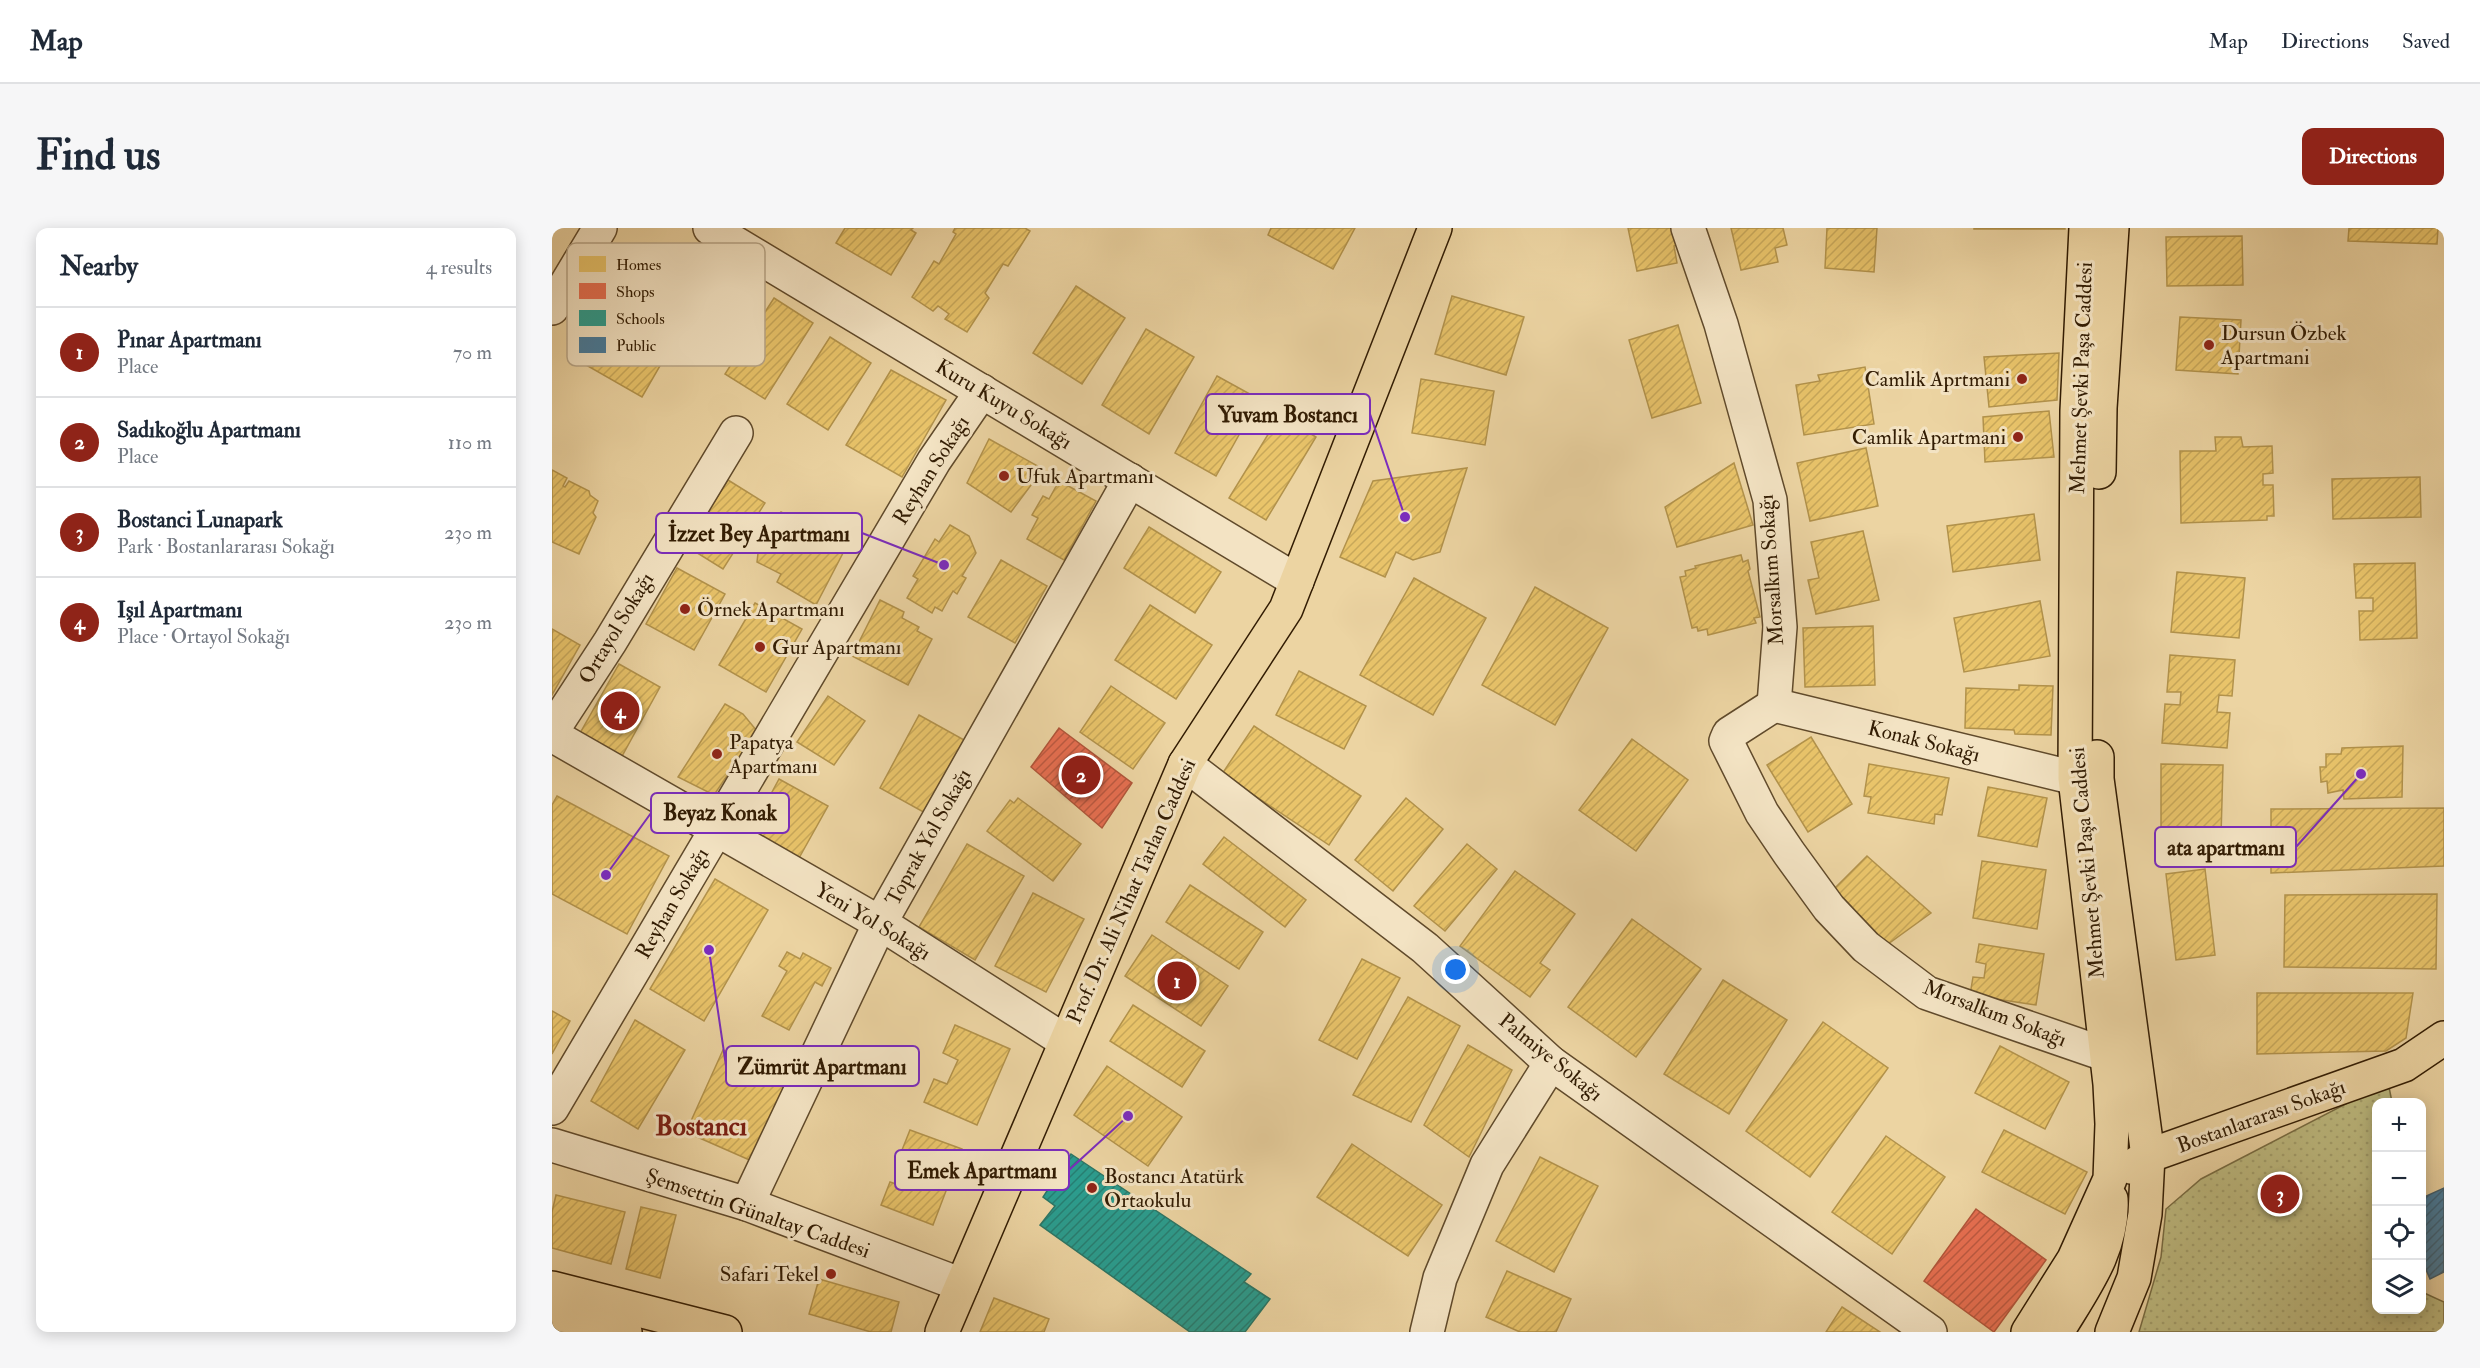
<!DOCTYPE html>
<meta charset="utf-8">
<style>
body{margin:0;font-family:"IM FELL Double Pica",serif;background:#f6f6f7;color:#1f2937}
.controls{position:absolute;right:18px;bottom:18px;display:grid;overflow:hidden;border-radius:12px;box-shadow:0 3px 15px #0003}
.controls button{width:54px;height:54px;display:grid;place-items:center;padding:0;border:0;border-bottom:2px solid #e0e1e3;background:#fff;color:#1f2937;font:30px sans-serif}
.you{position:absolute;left:904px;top:742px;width:21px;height:21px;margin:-15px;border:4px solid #fff;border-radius:50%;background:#1a73e8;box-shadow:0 0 0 9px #1a73e833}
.badge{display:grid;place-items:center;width:39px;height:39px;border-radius:50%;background:#8f2418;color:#fff;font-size:20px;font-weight:700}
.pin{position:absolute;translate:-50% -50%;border:3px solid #fff;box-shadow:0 2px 6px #0006}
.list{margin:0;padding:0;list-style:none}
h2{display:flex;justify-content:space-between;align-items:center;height:78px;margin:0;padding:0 24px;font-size:26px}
h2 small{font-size:20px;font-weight:400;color:#747a83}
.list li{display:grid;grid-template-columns:39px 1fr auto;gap:18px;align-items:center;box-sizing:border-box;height:90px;padding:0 24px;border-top:2px solid #e0e1e3}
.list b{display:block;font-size:22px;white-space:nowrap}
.list p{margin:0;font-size:20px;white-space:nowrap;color:#747a83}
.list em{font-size:20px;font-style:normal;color:#747a83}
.icon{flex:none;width:33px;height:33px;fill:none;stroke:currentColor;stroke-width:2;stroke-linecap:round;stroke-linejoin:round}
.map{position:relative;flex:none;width:1892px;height:1104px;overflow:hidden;border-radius:12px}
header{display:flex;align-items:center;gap:36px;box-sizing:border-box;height:84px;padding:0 30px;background:#fff;border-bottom:2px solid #e0e1e3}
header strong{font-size:28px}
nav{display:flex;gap:33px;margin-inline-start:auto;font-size:21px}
.intro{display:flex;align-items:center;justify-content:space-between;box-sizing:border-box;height:144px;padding:0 36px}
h1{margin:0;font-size:42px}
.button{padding:15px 27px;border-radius:12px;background:#8f2418;color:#fff;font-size:21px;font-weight:700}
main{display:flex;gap:36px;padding:0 36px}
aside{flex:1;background:#fff;border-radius:12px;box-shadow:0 3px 15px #0003}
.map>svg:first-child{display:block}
</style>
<header>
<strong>Map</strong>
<nav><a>Map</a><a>Directions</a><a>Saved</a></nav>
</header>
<div class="intro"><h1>Find us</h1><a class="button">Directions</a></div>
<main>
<aside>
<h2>Nearby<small>4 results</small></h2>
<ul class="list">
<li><span class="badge">1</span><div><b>Pınar Apartmanı</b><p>Place</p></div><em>70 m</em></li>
<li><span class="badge">2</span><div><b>Sadıkoğlu Apartmanı</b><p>Place</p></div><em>110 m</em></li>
<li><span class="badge">3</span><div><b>Bostanci Lunapark</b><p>Park · Bostanlararası Sokağı</p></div><em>230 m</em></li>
<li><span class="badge">4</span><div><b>Işıl Apartmanı</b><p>Place · Ortayol Sokağı</p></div><em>230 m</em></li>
</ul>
</aside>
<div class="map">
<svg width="1892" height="1104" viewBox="0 0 1892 1104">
<defs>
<pattern id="park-dots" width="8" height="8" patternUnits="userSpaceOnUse" patternTransform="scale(1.5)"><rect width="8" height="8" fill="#bebb80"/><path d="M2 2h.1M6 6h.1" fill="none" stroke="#a4a06d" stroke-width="1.8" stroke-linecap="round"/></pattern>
<pattern id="homes-hatch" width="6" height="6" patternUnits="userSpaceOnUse" patternTransform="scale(1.5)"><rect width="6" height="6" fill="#e9c46a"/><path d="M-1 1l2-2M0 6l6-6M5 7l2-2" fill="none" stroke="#c8a85a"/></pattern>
<pattern id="shops-hatch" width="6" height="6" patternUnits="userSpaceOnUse" patternTransform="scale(1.5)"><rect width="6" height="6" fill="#e76f51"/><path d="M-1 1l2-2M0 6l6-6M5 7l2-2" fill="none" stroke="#bc5a41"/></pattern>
<pattern id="schools-hatch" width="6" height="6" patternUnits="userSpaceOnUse" patternTransform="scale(1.5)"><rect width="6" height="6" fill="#2a9d8f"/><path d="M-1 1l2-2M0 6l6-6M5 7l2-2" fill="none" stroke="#257f73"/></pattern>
<pattern id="public-hatch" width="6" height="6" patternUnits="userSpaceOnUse" patternTransform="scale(1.5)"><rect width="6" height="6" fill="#457b9d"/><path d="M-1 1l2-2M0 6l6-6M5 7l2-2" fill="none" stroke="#3a647e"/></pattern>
</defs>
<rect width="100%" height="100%" fill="#ecd4a2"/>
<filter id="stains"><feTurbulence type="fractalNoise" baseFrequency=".00333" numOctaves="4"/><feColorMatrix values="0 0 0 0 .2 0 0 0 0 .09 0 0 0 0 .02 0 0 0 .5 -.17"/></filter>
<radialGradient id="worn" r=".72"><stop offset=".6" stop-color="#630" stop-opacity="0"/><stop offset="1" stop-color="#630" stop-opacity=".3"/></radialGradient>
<polygon fill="url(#park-dots)" stroke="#786c42" stroke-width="1.5" points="1836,854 1840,874 1824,874 1824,1082 1870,1082 1870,1064 1892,1074 1892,1104 1587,1104 1609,1029 1614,981 1649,951"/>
<g fill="url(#homes-hatch)" stroke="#b2924b" stroke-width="1.5">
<polygon points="293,0 361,0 359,2 364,5 339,47 284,15"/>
<polygon points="403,0 473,0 478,3 456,38 451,36 433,65 437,70 415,104 393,91 397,86 386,78 381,83 360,69 382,33 387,36 404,6 401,4"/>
<polygon points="719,0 803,0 781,41 716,7"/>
<polygon points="1076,0 1124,0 1127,16 1122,18 1125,35 1085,43"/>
<polygon points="1179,0 1231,0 1235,17 1223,20 1226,34 1189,42"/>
<polygon points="1275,0 1325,0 1322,44 1273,40"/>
<rect x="1422" y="0" width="91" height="1"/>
<polygon points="1797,0 1886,0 1885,16 1796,13"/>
<polygon points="1690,8 1691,57 1615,58 1614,9"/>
<polygon points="524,58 573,90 530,156 481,125"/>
<polygon points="900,68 972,89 954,147 883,126"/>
<polygon points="222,70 261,95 213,171 173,146"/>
<polygon points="53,88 116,124 90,169 27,133"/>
<polygon points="1628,89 1689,92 1686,146 1624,142"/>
<polygon points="1126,97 1149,175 1100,190 1077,112"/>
<polygon points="594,101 642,129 597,206 550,177"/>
<polygon points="278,109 319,135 276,202 235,176"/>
<polygon points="1507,125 1505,172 1437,179 1432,129"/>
<polygon points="1313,139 1322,196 1252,207 1244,157 1268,153 1266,147"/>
<polygon points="339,142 394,172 350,249 294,217"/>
<polygon points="665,148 707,171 664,248 623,225"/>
<polygon points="869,151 942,163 933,217 860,205"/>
<polygon points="1497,183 1502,229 1433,234 1431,189"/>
<polygon points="728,187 764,209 714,292 677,270"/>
<polygon points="1663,209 1689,209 1691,219 1720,218 1721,245 1711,246 1711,257 1721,257 1722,288 1715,288 1715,292 1629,295 1628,223 1664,223"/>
<polygon points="437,211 491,241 459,284 415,255"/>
<polygon points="1314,220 1326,278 1258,293 1245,235"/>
<polygon points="1182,235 1201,297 1125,319 1113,279"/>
<polygon points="915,240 888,324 861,332 844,324 833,349 788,329 821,253"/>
<polygon points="0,242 15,250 11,258 13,259 17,253 37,263 38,267 46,273 41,285 44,289 27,326 0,314"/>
<polygon points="1868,249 1869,289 1781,291 1780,251"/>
<polygon points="176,252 213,275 171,341 134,318"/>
<polygon points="507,253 544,273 512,332 475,311 486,290 480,287 491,268 497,271"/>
<polygon points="229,284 258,299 260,308 291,325 264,377 225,354 229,346 205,334 208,308"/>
<polygon points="1482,286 1488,332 1401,344 1395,298"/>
<polygon points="398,297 417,308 424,325 410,348 414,350 405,366 401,363 390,383 383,379 380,385 355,370 366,351 361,348 383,311 387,314"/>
<polygon points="597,299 669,344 643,385 572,340"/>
<polygon points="1311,303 1327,372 1264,386 1256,352 1267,350 1259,314"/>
<polygon points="1189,327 1191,334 1196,332 1198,341 1196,343 1208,389 1202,390 1204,395 1156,407 1155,401 1146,403 1145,399 1140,400 1128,349 1134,348 1133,343 1144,340 1143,338"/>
<polygon points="449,332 495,358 463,415 416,389"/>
<polygon points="1863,335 1865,410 1808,412 1807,383 1821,383 1821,370 1804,370 1802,336"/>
<polygon points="125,340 173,366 142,422 94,396"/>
<polygon points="1625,344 1693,350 1687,410 1619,404"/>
<polygon points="862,350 934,390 881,487 808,447"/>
<polygon points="983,359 1056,400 1003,497 930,457"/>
<polygon points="328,372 352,384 350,390 367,399 365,403 380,411 356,457 300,428"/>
<polygon points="1488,373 1498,428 1412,444 1402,390"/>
<polygon points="203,375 250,401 214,464 167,437"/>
<polygon points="598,377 660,417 624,471 563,432"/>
<polygon points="1321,398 1323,457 1253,459 1251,400"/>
<polygon points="0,401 28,417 0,467"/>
<polygon points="1618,427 1683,432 1680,468 1667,467 1665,484 1678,485 1675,520 1610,515 1613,476 1628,477 1629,464 1615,464"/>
<polygon points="67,436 108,459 69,530 27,507"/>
<polygon points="747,443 814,478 792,521 724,487"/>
<polygon points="1467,457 1501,458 1499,507 1463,506 1462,502 1413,500 1414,460 1467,462"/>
<polygon points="559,458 613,495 581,541 528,504"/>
<polygon points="276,468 313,493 282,537 245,514"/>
<polygon points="173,476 191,486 205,503 162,567 126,549"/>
<polygon points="367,487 414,513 375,586 328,560"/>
<polygon points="702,498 809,568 777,617 670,546"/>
<polygon points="1259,509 1300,576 1256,604 1215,537"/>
<polygon points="1080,511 1136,552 1084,623 1027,582"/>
<polygon points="1851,518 1850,569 1792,571 1791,562 1776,565 1775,553 1769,554 1768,539 1774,539 1774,526 1789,526 1790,520"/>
<polygon points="1317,536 1397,550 1390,587 1383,586 1382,596 1316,585 1319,569 1312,568"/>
<polygon points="1609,536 1671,537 1669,608 1609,610"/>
<polygon points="227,551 276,578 247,630 199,603"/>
<polygon points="1436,559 1495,570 1485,619 1426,608"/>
<polygon points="5,568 117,628 75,706 0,666 0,577"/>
<polygon points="466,570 529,616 501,653 435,603 458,572 462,575"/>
<polygon points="854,570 891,601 841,663 803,632"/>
<polygon points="1892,580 1892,638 1719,645 1719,581"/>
<polygon points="672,609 754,672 733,699 651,636"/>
<polygon points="415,616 472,648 423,732 367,699"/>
<polygon points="915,616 945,641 893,703 862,678"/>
<polygon points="1315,628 1379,685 1336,716 1280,663"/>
<polygon points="1430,633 1494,642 1485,701 1421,690"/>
<polygon points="1653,641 1663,727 1624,732 1614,646"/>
<polygon points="963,643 1023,686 988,735 998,742 978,769 908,718"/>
<polygon points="163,651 216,682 152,793 98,761"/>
<polygon points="638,657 711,704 687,741 614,694"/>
<polygon points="481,665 532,691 494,764 443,738"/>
<polygon points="1885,666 1884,741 1732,739 1733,667"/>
<polygon points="1080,691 1149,741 1084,829 1016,779"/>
<polygon points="600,707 676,758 649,798 573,748"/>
<polygon points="1427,716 1492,726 1484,777 1418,767 1421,749 1432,750 1434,736 1424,734"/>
<polygon points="235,724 248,731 251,725 279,740 270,758 263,754 237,802 210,788 235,743 227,738"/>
<polygon points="810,731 848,750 805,831 767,812"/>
<polygon points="1171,752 1235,792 1177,886 1112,846"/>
<polygon points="1705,765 1861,765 1854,810 1834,823 1705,826"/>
<polygon points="856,769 908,798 859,894 801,867"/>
<polygon points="581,777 653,823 630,859 558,813"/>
<polygon points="0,783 18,793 0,826"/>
<polygon points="83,792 133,822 86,901 39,873"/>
<polygon points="1271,794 1336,840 1258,949 1194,903"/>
<polygon points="403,797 458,821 425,897 372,874 382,851 395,856 406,832 391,825"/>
<polygon points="916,817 960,842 917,929 872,897"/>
<polygon points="1448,818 1517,854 1493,901 1423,865"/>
<polygon points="171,822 238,852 202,934 134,904"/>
<polygon points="555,838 630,889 596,938 522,887"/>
<polygon points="358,902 410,921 381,997 329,977 338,954 350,958 358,937 346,932"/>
<polygon points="1452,902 1535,944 1513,986 1430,944"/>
<polygon points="1334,908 1393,949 1340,1026 1280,984"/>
<polygon points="800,916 890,977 856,1028 765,969"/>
<polygon points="988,929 1046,958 1002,1044 944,1013"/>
<polygon points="4,967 73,984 59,1036 0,1020 0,984"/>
<polygon points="89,979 124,987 108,1050 74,1041"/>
<polygon points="955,1043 1019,1071 1004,1104 968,1104 934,1089"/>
<polygon points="267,1051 347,1074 339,1104 319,1104 257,1086"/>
<polygon points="442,1070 497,1091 492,1104 428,1104"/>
<polygon points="1290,1079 1328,1104 1274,1104"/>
</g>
<g fill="url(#shops-hatch)" stroke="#b1563a" stroke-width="1.5">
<polygon points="507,500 580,555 550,600 479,539"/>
<polygon points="1424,981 1494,1032 1442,1104 1372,1053"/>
</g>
<polygon fill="url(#schools-hatch)" stroke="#2c7665" stroke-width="1.5" points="519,926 699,1046 692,1054 718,1071 693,1104 638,1104 488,997 503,978 491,969"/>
<polygon fill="url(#public-hatch)" stroke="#3f5e6f" stroke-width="1.5" points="1892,960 1892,1044 1878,1051 1870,1032 1870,970"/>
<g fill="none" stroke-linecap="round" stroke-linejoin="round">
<defs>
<g id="minor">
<polyline points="158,0 745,353"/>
<polyline points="1136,0 1169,96 1218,272 1228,399 1222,477"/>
<polyline points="0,80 48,0"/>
<polyline points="1222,477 1177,506 1174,513 1210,585 1237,625 1277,680 1314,719 1375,765 1555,827"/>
<polyline points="1222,477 1523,550"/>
<polyline points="0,503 58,414 184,205"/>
<polyline points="0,507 328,695 513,813"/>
<polyline points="633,536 873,720 999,835 1378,1104"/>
<polyline points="0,880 382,233 430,163"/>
<polyline points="0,917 195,976 410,1057"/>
<polyline points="195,976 328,695 578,252"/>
<polyline points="875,1104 888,1050 935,937 999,835"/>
</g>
<g id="major">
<polyline points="1547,244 1548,180 1560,0"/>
<polyline points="1545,529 1545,551 1596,928 1593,986 1582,1050 1560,1104"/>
<polyline points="1579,939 1596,928 1852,837 1892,810"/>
<polyline points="0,1060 173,1104"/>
<polyline points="0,1085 73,1104"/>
<polyline points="390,1104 633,536 734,381 883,0"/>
<polyline points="1476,1104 1522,1031 1558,951 1560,896 1558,856 1523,550 1525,183 1534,0"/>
<path d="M1505,1104C1530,1062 1562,1021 1559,971"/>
</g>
</defs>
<use href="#minor" stroke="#604a2b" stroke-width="36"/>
<use href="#major" stroke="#321c03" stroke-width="36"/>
<use href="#minor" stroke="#f3e3c3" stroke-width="33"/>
<use href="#major" stroke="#ecd4a2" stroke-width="33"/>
</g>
<g fill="#8f2418" stroke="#f3e3c3" stroke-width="2">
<circle cx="1657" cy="117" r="6"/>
<circle cx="1470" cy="151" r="6"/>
<circle cx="1466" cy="209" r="6"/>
<circle cx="452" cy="248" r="6"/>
<circle cx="133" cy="381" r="6"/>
<circle cx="208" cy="419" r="6"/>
<circle cx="165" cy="526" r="6"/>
<circle cx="540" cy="960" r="6"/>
<circle cx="279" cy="1046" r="6"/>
</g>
<g text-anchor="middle" stroke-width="6" stroke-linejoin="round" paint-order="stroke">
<g font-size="21" fill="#321c03" stroke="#f3e3c3" text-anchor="start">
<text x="1669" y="112">Dursun Özbek<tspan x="1669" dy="24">Apartmani</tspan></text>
<text x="1458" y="158" text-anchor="end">Camlik Aprtmani</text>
<text x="1454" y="216" text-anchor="end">Camlik Apartmani</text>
<text x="464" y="255">Ufuk Apartmanı</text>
<text x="145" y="388">Örnek Apartmanı</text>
<text x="220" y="426">Gur Apartmanı</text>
<text x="177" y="521">Papatya<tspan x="177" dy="24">Apartmanı</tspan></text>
<text x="552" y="955">Bostancı Atatürk<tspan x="552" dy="24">Ortaokulu</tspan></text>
<text x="267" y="1053" text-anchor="end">Safari Tekel</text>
</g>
<g font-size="21" fill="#321c03" stroke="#f3e3c3">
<text transform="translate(1529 150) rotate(-88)" y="7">Mehmet Şevki Paşa Caddesi</text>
<text transform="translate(452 176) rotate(31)" y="7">Kuru Kuyu Sokağı</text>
<text transform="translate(379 242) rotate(-58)" y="7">Reyhan Sokağı</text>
<text transform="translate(1219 342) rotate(-94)" y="7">Morsalkım Sokağı</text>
<text transform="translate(64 400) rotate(-59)" y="7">Ortayol Sokağı</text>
<text transform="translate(1372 513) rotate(14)" y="7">Konak Sokağı</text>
<text transform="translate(376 609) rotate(-61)" y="7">Toprak Yol Sokağı</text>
<text transform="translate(1535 635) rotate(-95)" y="7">Mehmet Şevki Paşa Caddesi</text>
<text transform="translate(579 663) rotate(-66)" y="7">Prof. Dr. Ali Nihat Tarlan Caddesi</text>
<text transform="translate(120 675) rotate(-60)" y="7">Reyhan Sokağı</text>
<text transform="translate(321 693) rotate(31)" y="7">Yeni Yol Sokağı</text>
<text transform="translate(1443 785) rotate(21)" y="7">Morsalkım Sokağı</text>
<text transform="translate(999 829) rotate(39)" y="7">Palmiye Sokağı</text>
<text transform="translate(1709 888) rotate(-20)" y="7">Bostanlararası Sokağı</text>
<text transform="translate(206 985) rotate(19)" y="7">Şemsettin Günaltay Caddesi</text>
</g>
<g font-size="27" font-weight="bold" fill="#7a1f14" stroke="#f3e3c3">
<text x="149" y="907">Bostancı</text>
</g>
</g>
<rect x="15" y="15" width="198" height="123" rx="9" fill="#f3e3c3" stroke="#b9a789" stroke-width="1.5"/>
<rect x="27" y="28" width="27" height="16" fill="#e9c46a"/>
<rect x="27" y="55" width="27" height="16" fill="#e76f51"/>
<rect x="27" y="82" width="27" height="16" fill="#2a9d8f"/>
<rect x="27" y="109" width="27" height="16" fill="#457b9d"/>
<g font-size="16" fill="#321c03">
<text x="64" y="42">Homes</text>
<text x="64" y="69">Shops</text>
<text x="64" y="96">Schools</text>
<text x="64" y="123">Public</text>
</g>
<path fill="none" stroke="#7b2cbf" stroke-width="2" d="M853 289L818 186M392 337L310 305M54 647L99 585M1809 546L1744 619M157 722L174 838M576 888L517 942"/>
<g fill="#7b2cbf" stroke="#f3e3c3" stroke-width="2">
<circle cx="853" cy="289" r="6"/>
<circle cx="392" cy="337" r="6"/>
<circle cx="54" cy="647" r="6"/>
<circle cx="1809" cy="546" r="6"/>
<circle cx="157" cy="722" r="6"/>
<circle cx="576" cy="888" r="6"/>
</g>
<g fill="#f3e3c3" stroke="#7b2cbf" stroke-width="2">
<rect x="654" y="166" width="164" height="40" rx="6"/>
<rect x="104" y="285" width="206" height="40" rx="6"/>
<rect x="99" y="565" width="138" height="40" rx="6"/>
<rect x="1603" y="599" width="141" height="40" rx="6"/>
<rect x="174" y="818" width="193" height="40" rx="6"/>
<rect x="343" y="922" width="174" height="40" rx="6"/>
</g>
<g font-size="22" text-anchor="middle" font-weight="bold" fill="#321c03">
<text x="736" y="194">Yuvam Bostancı</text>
<text x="207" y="313">İzzet Bey Apartmanı</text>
<text x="168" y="592">Beyaz Konak</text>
<text x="1674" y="627">ata apartmanı</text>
<text x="270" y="846">Zümrüt Apartmanı</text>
<text x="430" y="950">Emek Apartmanı</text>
</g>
<rect width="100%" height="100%" filter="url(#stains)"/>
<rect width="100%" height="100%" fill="url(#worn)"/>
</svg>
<div class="controls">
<button>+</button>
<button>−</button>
<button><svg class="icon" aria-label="locate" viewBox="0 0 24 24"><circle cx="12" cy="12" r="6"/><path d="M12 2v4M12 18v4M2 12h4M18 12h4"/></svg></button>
<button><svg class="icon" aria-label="layers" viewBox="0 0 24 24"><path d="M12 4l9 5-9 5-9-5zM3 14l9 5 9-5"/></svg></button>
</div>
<div class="you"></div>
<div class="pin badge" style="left:625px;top:753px">1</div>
<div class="pin badge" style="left:529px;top:547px">2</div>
<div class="pin badge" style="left:1728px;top:966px">3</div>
<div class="pin badge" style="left:68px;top:483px">4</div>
</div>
</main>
